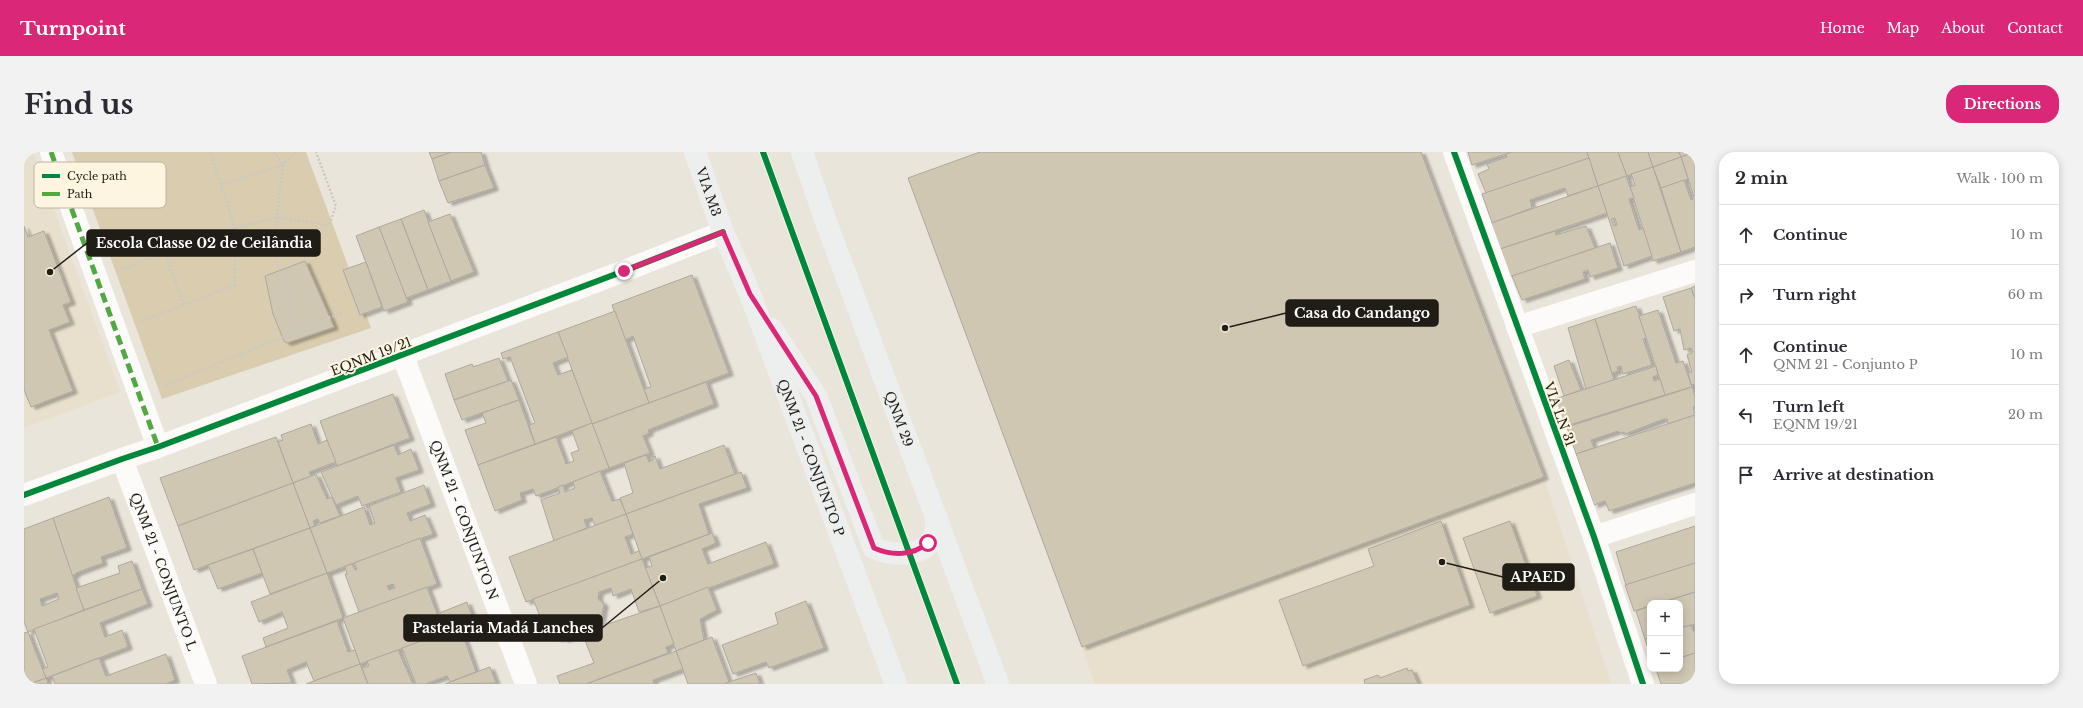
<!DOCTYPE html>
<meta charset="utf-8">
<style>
body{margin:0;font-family:"Libre Baskerville",serif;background:#f2f2f3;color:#2b2b33}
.controls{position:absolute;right:12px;bottom:12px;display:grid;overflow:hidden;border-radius:8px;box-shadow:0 2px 10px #0003}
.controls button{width:36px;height:36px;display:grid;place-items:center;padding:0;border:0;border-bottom:1px solid #e1e1e2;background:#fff;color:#2b2b33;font:20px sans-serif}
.stop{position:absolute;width:12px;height:12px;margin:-9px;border:3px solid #db2777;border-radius:50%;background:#fff}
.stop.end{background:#db2777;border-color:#fff;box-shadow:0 1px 4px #0008}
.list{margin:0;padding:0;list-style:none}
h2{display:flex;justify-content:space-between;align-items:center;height:52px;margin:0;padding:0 16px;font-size:17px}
h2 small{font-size:13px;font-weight:400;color:#7c7c81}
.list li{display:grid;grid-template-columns:26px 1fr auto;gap:12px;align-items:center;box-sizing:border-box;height:60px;padding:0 16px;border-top:1px solid #e1e1e2}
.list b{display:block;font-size:15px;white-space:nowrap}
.list p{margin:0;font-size:13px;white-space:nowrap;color:#7c7c81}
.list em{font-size:13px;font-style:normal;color:#7c7c81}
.icon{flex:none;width:22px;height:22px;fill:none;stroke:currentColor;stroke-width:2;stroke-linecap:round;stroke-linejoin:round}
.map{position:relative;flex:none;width:1671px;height:532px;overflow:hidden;border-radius:16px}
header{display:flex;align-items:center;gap:24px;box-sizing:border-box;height:56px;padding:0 20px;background:#db2777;color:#fff}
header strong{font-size:19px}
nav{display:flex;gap:22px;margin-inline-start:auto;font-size:14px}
.intro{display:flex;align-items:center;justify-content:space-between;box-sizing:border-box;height:96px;padding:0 24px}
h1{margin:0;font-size:28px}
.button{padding:10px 18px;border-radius:16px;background:#db2777;color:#fff;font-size:14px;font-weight:700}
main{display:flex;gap:24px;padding:0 24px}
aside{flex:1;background:#fff;border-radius:16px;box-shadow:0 2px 10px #0003}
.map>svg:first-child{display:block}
</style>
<header>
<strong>Turnpoint</strong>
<nav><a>Home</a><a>Map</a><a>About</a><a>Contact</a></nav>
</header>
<div class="intro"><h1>Find us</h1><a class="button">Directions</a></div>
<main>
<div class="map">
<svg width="1671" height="532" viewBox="0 0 1671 532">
<defs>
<filter id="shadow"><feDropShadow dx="4.5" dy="2.5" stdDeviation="1" flood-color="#0004"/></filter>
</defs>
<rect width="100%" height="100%" fill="#eae5da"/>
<g fill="#e8e0cc">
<polygon points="0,0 9,0 96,240 0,276"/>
<polygon points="1520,325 1587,532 1071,532 1058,495"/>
</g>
<polygon fill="#dacdaf" points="48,0 282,0 347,176 138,247"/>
<g fill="#d0c7b3" stroke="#aca89f" fill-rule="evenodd" filter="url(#shadow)">
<polygon points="405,0 428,0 408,7"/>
<polygon points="428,0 457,0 461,13 415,29 408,7"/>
<polygon points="956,0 1397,0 1520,325 1058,495 884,26"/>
<polygon points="1444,0 1488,0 1448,13"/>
<polygon points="1488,0 1563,0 1565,6 1462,41 1454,22 1465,17 1463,12 1483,5 1482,2"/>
<polygon points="1563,0 1594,0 1603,24 1574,34"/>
<polygon points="1594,0 1624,0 1629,15 1603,24"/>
<polygon points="1624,0 1655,0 1657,5 1629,15"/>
<polygon points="1655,0 1671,0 1657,5"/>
<polygon points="1671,0 1671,44 1670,45 1657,5"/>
<polygon points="1657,5 1664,27 1637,36 1629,15"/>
<polygon points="1565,6 1574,34 1544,44 1541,36 1506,48 1508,56 1468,71 1458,42"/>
<polygon points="461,13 470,36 424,51 415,29"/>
<polygon points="1629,15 1657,100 1629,109 1606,35 1611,33 1607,22"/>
<path d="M1602,24L1610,46L1605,47L1615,78L1619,76L1628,104L1600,114L1574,34ZM1591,66L1593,73L1590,74L1587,67Z"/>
<polygon points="1660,28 1667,48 1670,46 1671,48 1671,95 1657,100 1637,36"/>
<polygon points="1574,34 1583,61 1476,97 1467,71"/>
<polygon points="400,58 427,129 404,138 377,67"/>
<polygon points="426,62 450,120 427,129 404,70"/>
<polygon points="377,67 404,138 382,146 355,75"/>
<polygon points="0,74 4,85 20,79 47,150 39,153 46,170 25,178 49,239 7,255 0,238"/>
<polygon points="1562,74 1571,96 1486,125 1476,97 1531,79 1532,83"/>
<polygon points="355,75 384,150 360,159 332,84"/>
<polygon points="1586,91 1594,116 1566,125 1564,118 1559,120 1561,127 1498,148 1488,124"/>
<polygon points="281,109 310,175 263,191 260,189 249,162 241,124"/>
<polygon points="342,110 358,155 336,163 319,118"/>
<polygon points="668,123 705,221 625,251 620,237 627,235 609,184 601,188 588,153"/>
<polygon points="1671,134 1671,147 1667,136"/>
<polygon points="1667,136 1671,147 1671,232 1667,233 1664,221 1668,220 1663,203 1669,200 1667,196 1660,198 1656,177 1650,179 1639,145"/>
<polygon points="1612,154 1623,186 1619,187 1628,213 1599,222 1597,214 1593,215 1594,219 1588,221 1571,167"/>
<polygon points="1634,158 1652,211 1659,209 1668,235 1641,243 1615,164"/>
<polygon points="591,159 625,251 568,272 534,180"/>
<polygon points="1571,167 1590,228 1562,237 1544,176"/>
<polygon points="534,180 544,205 529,211 534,223 548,218 568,271 511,292 505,273 511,271 486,205 479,207 477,201"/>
<polygon points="475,206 484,229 430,248 421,222 448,212 449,215"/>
<polygon points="1545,208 1557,238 1540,244 1530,214"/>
<polygon points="1632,214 1634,223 1629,225 1630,229 1636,227 1641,243 1539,275 1531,247"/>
<polygon points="487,228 495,248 438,268 430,248"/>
<polygon points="682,230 690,252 624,278 625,281 619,284 626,301 585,316 568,272"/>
<polygon points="1668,235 1671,245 1671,254 1669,255 1671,263 1644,272 1643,267 1640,267 1601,282 1600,280 1596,281 1594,279 1567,288 1570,296 1552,302 1543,275"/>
<polygon points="369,242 386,286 313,314 296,269"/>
<polygon points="495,248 511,292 454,313 441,278 462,271 458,261"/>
<polygon points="1671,263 1671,331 1585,359 1581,349 1570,353 1552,302"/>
<polygon points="568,271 585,316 512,344 509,337 496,341 498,348 471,359 454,313 532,285 542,312 550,309 547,301 555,298 548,279"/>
<polygon points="287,272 294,292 303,288 312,310 285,320 287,324 269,331 254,290 259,288 257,283"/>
<polygon points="252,285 269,331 154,374 136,326"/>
<polygon points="370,293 374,303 387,297 395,318 372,326 377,340 338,354 334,344 312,353 297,320"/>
<polygon points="700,293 711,322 602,362 596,346 609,341 600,311 622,303 625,310 629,308 628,305 631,304 636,317"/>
<polygon points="576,319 588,349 596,347 602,362 571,374 568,366 560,368 563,376 530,389 517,348 536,341 534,335 539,333 541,340 551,336 549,330"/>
<polygon points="717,320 723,336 675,352 685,382 618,407 602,362"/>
<polygon points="292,322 303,347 308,345 316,364 296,371 294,367 289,369 291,374 286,376 269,331"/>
<polygon points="269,331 286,376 170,418 154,374"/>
<polygon points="400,333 407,352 383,361 386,369 401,363 409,382 303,421 286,376 340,355 346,373 351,371 345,354"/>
<polygon points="85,345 103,396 77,405 79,411 52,421 52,422 48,424 29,366"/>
<polygon points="602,362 609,382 601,385 607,402 615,399 618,407 502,450 485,405"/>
<path d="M29,366L60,458L4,480L0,470V377ZM33,441L35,447L18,454L16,447Z"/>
<polygon points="1417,369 1446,453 1279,514 1255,448 1350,414 1344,397"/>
<polygon points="1486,369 1513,444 1466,461 1439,386"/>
<polygon points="1671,374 1671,411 1602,433 1592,400"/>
<polygon points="286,376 303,421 246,442 229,397"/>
<polygon points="688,381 692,391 678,397 684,412 742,390 750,412 636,454 621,416 628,414 625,405"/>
<path d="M396,386L413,432L335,460L321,422H323L321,414L328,412L331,418L333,417L330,411ZM369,432L371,436L365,438L363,434Z"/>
<polygon points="229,397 238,421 194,437 184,413"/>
<polygon points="618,407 636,454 615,460 607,437 589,444 587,436 575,440 574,447 580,452 576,471 553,479 555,482 540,488 539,485 534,487 516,472 517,467 509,447"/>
<polygon points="108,409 118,437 60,458 52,436 96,421 94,414"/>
<polygon points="1671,411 1671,440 1636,451 1626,451 1626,454 1610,459 1601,433"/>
<polygon points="303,421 319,466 242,495 239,486 264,476 258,460 235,470 227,450"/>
<polygon points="403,435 413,462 443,450 450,470 336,512 319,466"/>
<polygon points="684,435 693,458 676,467 680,488 652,499 636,454"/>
<polygon points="118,437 124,452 76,471 81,485 98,478 104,495 22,526 18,517 24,515 10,477"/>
<polygon points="1671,440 1671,472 1656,476 1656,451 1636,451"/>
<polygon points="782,449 800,496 745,516 742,510 709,522 698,493 754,472 751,461"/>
<polygon points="636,454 650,492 642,495 644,501 562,532 536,532 533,524 570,511 558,481"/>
<polygon points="1626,454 1626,486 1621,487 1612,459"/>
<polygon points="313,469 324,500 331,498 336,512 290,529 282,510 263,518 268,531 228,532 218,504"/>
<polygon points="1667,473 1669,479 1671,479 1671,501 1656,506 1656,476"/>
<polygon points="436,475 452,520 426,530 423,524 401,532 392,532 378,496"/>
<polygon points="4,480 22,526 6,532 0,532 0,481"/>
<polygon points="688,485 705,530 700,532 664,532 652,499"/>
<polygon points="1626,486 1626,503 1621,487"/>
<polygon points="374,498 389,532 344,532 338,516 345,514 343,509"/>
<polygon points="652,499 659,517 629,528 630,532 562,532"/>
<polygon points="1671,501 1671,532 1637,532 1632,517 1656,517 1656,506"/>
<polygon points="142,502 151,528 142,532 31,532 28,524 75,506 82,524"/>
<polygon points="336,512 344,532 282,532 290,529"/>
<polygon points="466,515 472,531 421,532 463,516"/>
<polygon points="1383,516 1384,519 1388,518 1394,532 1341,532 1340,528 1354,523 1356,526"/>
<polygon points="732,521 736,532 700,532 705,530"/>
<polygon points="22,526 24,532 6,532"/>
</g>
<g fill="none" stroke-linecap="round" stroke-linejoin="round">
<g stroke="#c8c8c4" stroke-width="2.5" stroke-dasharray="2 2" stroke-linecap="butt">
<polyline points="250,0 259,13 253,65 252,105 273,179"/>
<polyline points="197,32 259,13 271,0"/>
<polyline points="141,102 160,153"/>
<polyline points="99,117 211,76 253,65 305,73 312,54 292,0"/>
<polyline points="117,169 211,133 211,76 186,0"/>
<polyline points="142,233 319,160"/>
</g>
<polyline stroke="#fcfbf9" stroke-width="22" points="27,0 134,295"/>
<g stroke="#fcfbf9" stroke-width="22">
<polyline points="1430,0 1570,385 1619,532"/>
<polyline points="1493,175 1671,119"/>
<path id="s1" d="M379,204L502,532"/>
<path id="s2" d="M98,307L182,532"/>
<polyline points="0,343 98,307 134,295 600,119 699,80"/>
<polyline points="1570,385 1671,352"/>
</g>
<g stroke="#edefef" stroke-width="22">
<path id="s3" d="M671,0L699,80L726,142L872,532"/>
<path id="s4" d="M778,0L801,67L974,532"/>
<path d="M748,177L792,244L850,396C868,404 900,406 910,384C912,379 912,371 913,366"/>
</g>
<polyline stroke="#52a942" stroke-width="5" stroke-dasharray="10 5" stroke-linecap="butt" points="27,0 134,295"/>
<defs>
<g id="cycleway">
<polyline points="739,0 933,532"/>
<polyline points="1430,0 1570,385 1619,532"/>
<polyline points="0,343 98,307 134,295 600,119 699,80"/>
</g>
</defs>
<use href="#cycleway" stroke="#fef5e1" stroke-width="8"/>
<use href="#cycleway" stroke="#00873e" stroke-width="6"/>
</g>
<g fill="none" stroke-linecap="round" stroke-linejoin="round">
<path stroke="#db2777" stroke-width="5" d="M600,119L699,80L726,142L792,244L850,396C868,404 888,404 904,391"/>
</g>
<g text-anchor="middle" stroke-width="4" stroke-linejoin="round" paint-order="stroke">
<g font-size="13" fill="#201d16" stroke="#fef5e1">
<text dy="5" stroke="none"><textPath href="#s3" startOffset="42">VIA M3</textPath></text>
<text transform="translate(347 204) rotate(-21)" y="5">EQNM 19/21</text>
<text transform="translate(1536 262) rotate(70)" y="5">VIA LN 31</text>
<text dy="5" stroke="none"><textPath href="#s4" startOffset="284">QNM 29</textPath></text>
<text dy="5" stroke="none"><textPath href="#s3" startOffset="327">QNM 21 - CONJUNTO P</textPath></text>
<text dy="5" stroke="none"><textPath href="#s1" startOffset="175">QNM 21 - CONJUNTO N</textPath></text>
<text dy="5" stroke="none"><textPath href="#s2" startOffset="120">QNM 21 - CONJUNTO L</textPath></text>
</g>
</g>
<rect x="10" y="10" width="132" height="46" rx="6" fill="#fef5e1" stroke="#bbb4a4" stroke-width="1"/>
<rect x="18" y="22" width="18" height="4" fill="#00873e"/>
<rect x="18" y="40" width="18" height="4" fill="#52a942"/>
<g font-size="11" fill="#201d16">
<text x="43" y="28">Cycle path</text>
<text x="43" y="46">Path</text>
</g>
<path fill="none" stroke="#201d16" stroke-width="1.5" d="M26 120L63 91M1201 176L1262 161M1418 410L1479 425M639 426L578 476"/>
<g fill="#201d16" stroke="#fef5e1" stroke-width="1.5">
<circle cx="26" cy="120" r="4"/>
<circle cx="1201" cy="176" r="4"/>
<circle cx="1418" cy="410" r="4"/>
<circle cx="639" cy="426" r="4"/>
</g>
<g fill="#201d16" stroke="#201d16" stroke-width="1.5">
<rect x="63" y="78" width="233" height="26" rx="4"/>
<rect x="1262" y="148" width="152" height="26" rx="4"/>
<rect x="1479" y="412" width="71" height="26" rx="4"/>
<rect x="380" y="463" width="198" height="26" rx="4"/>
</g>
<g font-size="14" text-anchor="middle" font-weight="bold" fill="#fff">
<text x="180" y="96">Escola Classe 02 de Ceilândia</text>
<text x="1338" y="166">Casa do Candango</text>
<text x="1514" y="430">APAED</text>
<text x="479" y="481">Pastelaria Madá Lanches</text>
</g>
</svg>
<div class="controls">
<button>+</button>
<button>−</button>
</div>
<div class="stop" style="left:904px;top:391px"></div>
<div class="stop end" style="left:600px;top:119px"></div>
</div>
<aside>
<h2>2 min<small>Walk · 100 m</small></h2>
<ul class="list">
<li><svg class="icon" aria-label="ahead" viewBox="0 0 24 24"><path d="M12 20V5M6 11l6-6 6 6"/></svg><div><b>Continue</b></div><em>10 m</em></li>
<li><svg class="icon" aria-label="right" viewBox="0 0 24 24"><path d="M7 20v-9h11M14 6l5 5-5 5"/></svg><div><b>Turn right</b></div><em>60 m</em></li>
<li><svg class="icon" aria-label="ahead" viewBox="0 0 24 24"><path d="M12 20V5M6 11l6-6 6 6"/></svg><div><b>Continue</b><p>QNM 21 - Conjunto P</p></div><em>10 m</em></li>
<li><svg class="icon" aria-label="left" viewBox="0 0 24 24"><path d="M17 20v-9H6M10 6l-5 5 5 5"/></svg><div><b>Turn left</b><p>EQNM 19/21</p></div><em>20 m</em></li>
<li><svg class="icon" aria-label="arrive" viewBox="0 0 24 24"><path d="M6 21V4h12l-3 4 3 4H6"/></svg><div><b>Arrive at destination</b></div></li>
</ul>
</aside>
</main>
